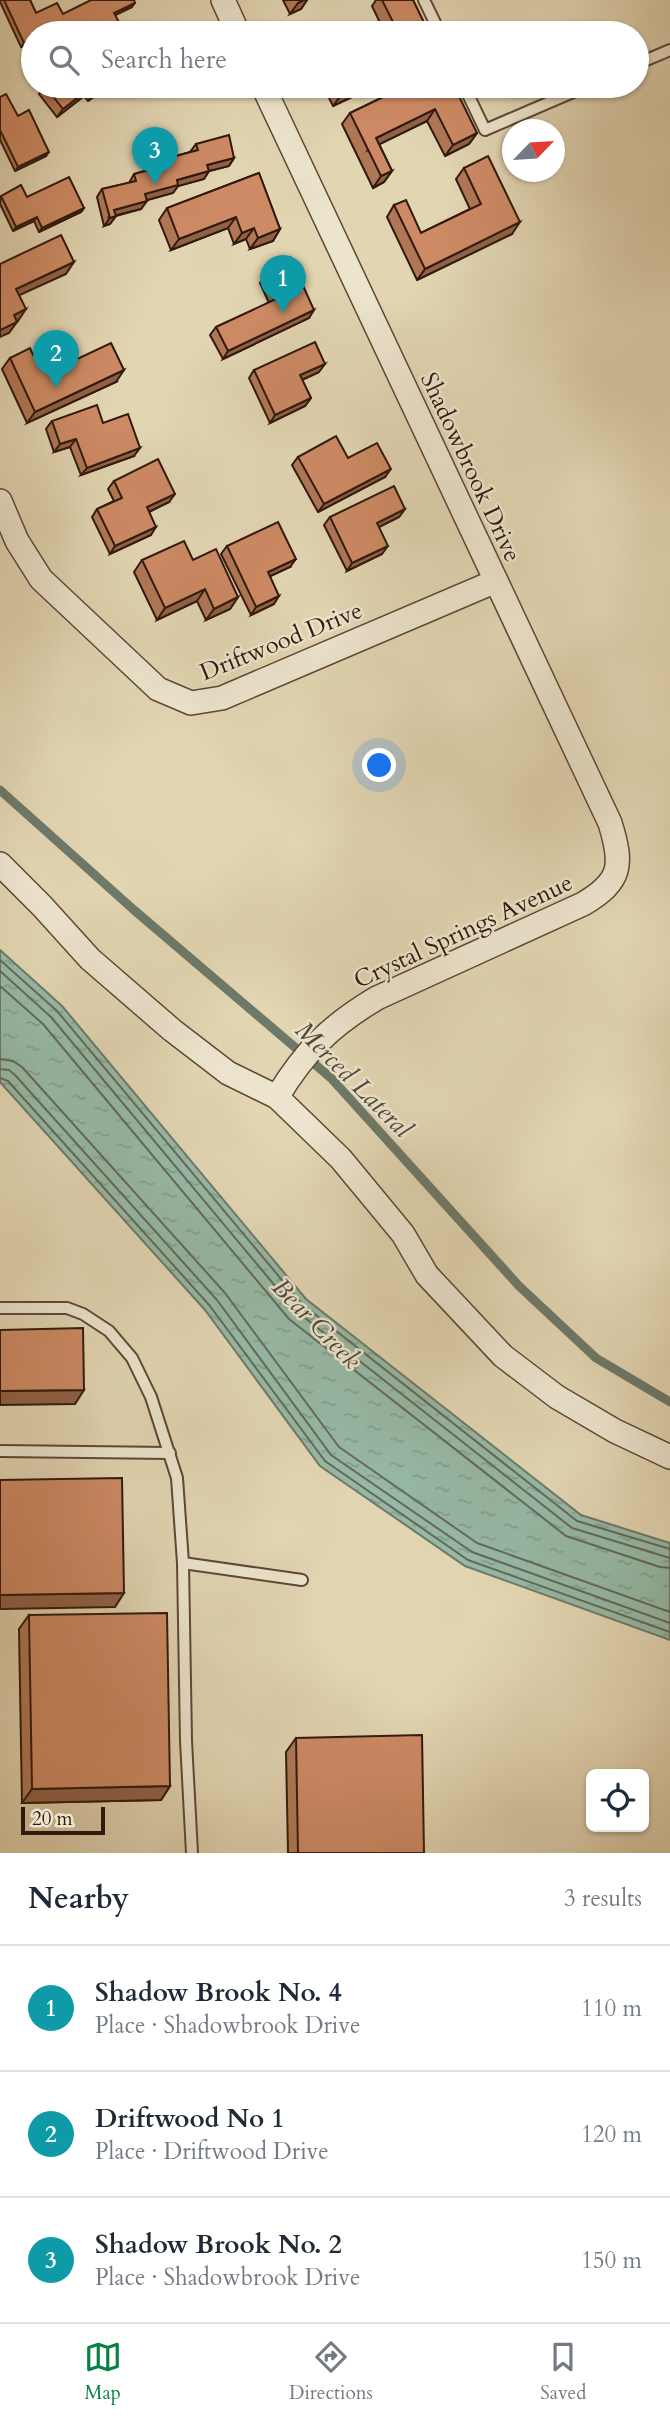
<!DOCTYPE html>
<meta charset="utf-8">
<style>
body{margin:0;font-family:Cardo,serif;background:#f2f2f3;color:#1f2937}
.controls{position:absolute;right:21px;bottom:21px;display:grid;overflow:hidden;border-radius:10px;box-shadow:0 2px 5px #0004}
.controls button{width:63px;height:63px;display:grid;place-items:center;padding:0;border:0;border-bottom:2px solid #e0e1e3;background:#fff;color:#1f2937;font:35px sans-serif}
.compass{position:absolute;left:502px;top:119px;width:63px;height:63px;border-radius:50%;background:#fff;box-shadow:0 2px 5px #0004;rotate:65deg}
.scale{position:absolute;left:21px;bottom:18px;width:84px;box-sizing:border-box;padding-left:7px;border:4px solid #30190d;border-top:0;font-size:19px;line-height:24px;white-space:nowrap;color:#30190d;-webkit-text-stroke:5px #ece4cd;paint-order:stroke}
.you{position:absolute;left:380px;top:766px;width:24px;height:24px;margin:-18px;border:5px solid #fff;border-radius:50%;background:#1a73e8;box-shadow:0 0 0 10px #1a73e833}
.badge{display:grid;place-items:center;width:46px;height:46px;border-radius:50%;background:#0b8043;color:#fff;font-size:23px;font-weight:700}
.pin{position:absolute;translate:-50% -58px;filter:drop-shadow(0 2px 4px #0008)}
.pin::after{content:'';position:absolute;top:37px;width:24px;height:21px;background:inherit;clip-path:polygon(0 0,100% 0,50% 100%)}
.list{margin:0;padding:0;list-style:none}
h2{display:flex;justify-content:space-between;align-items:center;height:91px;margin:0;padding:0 28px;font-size:30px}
h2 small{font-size:23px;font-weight:400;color:#747a83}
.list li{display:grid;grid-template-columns:46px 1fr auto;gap:21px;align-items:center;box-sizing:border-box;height:126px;padding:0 28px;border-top:2px solid #e0e1e3}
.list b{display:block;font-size:26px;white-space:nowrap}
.list p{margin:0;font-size:23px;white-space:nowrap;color:#747a83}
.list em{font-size:23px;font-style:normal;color:#747a83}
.icon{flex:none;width:38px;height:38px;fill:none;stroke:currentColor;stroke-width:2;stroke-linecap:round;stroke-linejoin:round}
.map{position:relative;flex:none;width:670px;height:1853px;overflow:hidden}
.search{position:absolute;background:#fff;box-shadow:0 2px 5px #0004;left:21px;right:21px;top:21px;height:77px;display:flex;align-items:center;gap:18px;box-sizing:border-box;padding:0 24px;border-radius:38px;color:#747a83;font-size:26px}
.sheet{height:469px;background:#fff}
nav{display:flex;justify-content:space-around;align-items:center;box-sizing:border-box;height:98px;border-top:2px solid #e0e1e3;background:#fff;font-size:19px;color:#747a83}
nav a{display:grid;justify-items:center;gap:4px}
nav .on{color:#0b8043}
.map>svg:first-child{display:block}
</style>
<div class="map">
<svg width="670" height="1853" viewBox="0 0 670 1853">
<defs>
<pattern id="water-ripples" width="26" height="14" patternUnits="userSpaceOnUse" patternTransform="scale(1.75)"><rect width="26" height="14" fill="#96b9a6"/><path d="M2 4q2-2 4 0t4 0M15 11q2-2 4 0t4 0" fill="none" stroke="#829e8e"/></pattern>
</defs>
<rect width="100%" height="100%" fill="#e2d5b2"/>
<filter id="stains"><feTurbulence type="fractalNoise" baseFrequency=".00286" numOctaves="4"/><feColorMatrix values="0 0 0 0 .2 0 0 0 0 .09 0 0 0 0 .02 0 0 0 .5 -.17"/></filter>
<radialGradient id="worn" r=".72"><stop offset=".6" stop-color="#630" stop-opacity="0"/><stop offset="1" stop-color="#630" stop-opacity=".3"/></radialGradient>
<polygon fill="url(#water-ripples)" stroke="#6d7969" stroke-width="2" points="0,950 62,1006 306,1299 581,1515 670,1543 670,1640 465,1566 320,1466 205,1310 0,1082"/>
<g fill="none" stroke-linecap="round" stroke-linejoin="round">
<g stroke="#63695a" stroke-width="2">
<polyline points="0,960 57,1011 302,1304 577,1521 670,1549"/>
<polyline points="0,971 51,1017 296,1311 572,1528 670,1558"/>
<polyline points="0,986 43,1024 289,1319 566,1536 660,1567 670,1568"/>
<polyline points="0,1059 13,1061 22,1067 225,1293 339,1447 477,1543 670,1612"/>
<polyline points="0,1069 9,1070 15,1075 217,1300 331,1455 472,1552 670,1623"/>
<polyline points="0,1078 8,1081 210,1306 325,1461 468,1560 670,1632"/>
</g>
<polyline stroke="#6d7969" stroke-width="9" points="0,790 134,910 331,1078 519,1286 596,1358 670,1402"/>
<defs>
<g id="lane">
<polyline points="424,0 440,33"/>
<polyline points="637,64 670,50"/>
<polyline points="464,86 485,130 587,86"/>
<polyline points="0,1308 67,1308 83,1314 109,1331 132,1358 151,1397 177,1478 183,1563 186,1741 192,1853"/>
<polyline points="0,1451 170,1453"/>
<polyline points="183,1563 302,1580"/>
</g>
<g id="street">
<polyline points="223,0 238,33"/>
<path d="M263,86L610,823C623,865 622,881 583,904L377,998C330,1026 305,1051 277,1097"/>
<polyline points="0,501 17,541 41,579 158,689 191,703 222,698 496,581"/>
<polyline points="0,864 42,906 90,959 172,1030 228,1073 277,1097 341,1159 403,1234 427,1275 503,1356 557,1397 615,1431 670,1457"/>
</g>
</defs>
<use href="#lane" stroke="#5c4836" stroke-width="14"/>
<use href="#street" stroke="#5c4836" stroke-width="26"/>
<use href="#lane" stroke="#ece4cd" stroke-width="10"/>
<use href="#street" stroke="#ece4cd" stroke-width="23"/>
</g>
<g fill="#b07756" stroke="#30190d" stroke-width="2">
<polygon points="0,0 30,0 36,13 63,14 132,7 115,15 117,28 108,33 33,33 33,41 21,47 0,2"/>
<polygon points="283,0 307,0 301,9 290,14"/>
<polygon points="376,0 413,0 429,33 385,33 372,6"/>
<polygon points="45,86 54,87 57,86 109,86 88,101 84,96 57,117 39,94"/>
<polygon points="323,86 375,86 333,106"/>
<polygon points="406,86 477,133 469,144 445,156 427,121 379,144 392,171 384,182 373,188 342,124 350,113"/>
<polygon points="0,97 18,116 46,156 15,171 0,140"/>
<polygon points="196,144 234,158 229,166 209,171 204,179 178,186 173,193 147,200 141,209 116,216 110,224 104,226 97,197 102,189 129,183 134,174 159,167 165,159 190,152"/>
<polygon points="464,168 512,234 417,280 387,217 394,205 421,233 470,209 456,179"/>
<polygon points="259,173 280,229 273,241 250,249 246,239 234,244 228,228 171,250 159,220 167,208"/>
<polygon points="1,196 27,197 84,208 81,212 39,232 34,221 13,231 0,204"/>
<polygon points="268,267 309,318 223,359 210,335 216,327 269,303 260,283 264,278 263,275"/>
<polygon points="33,355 54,370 116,382 27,423 2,369 10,358"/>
<polygon points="254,370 319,372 302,380 311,398 305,406 270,423 249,378"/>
<polygon points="52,421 103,423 134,456 81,475 70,447 54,452 46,429"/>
<polygon points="298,457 348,458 385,477 318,512 292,465"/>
<polygon points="114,481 169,502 149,512 151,535 110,554 92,517 97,509 114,501 108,489"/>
<polygon points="405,509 399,517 379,527 382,554 347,571 324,525 330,517"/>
<polygon points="227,546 290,567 270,576 274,604 251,615 221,554"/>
<polygon points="142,560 193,560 238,597 230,609 206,620 197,601 157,620 134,572"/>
<polygon points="29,1615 170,1786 161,1800 22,1803 19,1629"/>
<polygon points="296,1738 424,1853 288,1853 286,1752"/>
</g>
<g fill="#906146" stroke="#30190d" stroke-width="2">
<polygon points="304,0 307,0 301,9 290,14 298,3"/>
<polygon points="135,3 132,7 111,17 114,13"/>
<polygon points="120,24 117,28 108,33 102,33"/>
<polygon points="33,38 33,41 21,47 24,43"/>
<polygon points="104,86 109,86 88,101 94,93"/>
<polygon points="360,86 375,86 333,106 341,95"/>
<polygon points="90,88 84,96 57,117 63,109"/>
<polygon points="435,109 427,121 368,150 376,138"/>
<polygon points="477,133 469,144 445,156 453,145"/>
<polygon points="49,152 46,156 15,171 18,167"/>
<polygon points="234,158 229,166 202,173 207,165"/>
<polygon points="209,171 204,179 178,186 173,193 140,202 145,194 177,180"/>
<polygon points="392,171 384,182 373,188 381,176"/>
<polygon points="147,201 141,209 109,217 114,210"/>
<polygon points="84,208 81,212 39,232 42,228"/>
<polygon points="116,216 110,224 104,226 110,218"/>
<polygon points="37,217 34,221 13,231 16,227"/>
<polygon points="236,217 228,228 171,250 179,239"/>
<polygon points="520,222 512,234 417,280 425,269"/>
<polygon points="254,228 246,239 234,244 242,233"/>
<polygon points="280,229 273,241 250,249 258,238"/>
<polygon points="74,262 66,274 9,300 16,289"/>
<polygon points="26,309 18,321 6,326 14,315"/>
<polygon points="314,310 309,318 223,359 228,351"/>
<polygon points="17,322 9,333 0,337 0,330"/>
<polygon points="325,364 319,372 295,383 300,375"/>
<polygon points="124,370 116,382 27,423 35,412"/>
<polygon points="311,398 305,406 270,423 275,415"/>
<polygon points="76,439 70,447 54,452 60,444"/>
<polygon points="140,448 134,456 81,475 87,468"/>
<polygon points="391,469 385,477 318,512 324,504"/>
<polygon points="175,494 169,502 142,515 147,507"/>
<polygon points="405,509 399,517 371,531 377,523"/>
<polygon points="156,527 151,535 110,554 115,546"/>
<polygon points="388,546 382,554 347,571 352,563"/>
<polygon points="296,559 290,567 262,580 268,572"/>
<polygon points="205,589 197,601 157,620 165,608"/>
<polygon points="279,596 274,604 251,615 256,607"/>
<polygon points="238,597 230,609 206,620 214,609"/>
<polygon points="84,1390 75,1404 0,1405 0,1391"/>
<polygon points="124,1593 115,1607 0,1609 0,1595"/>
<polygon points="170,1786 161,1800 22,1803 32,1789"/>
</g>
<g fill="#cd8a64" stroke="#30190d" stroke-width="2">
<polygon points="4,0 30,0 36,13 57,3 63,14 91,0 134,0 135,3 114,13 120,24 102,33 33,33 33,38 24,43"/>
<polygon points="382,0 413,0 429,33 390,33 397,30"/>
<polygon points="169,25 176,33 158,33"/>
<polygon points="322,26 325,33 311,33 310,31"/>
<polygon points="45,86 53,86 54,87 57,86 104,86 94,93 90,88 63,109"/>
<polygon points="337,86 360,86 341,95"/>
<polygon points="406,86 454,86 477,133 453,145 435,109 376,138 392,171 381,176 350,113"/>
<polygon points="6,94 18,116 29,110 49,152 18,167 0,130 0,97"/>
<polygon points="229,135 234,158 207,165 209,171 177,180 178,185 145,194 147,201 114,210 116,216 110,218 102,189 136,181 134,174 167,165 165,159 198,150 196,144"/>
<polygon points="488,156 520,222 425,269 394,205 406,200 421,233 481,204 464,168"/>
<polygon points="259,173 280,229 258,238 254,228 242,233 236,217 179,239 167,208"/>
<polygon points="69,177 84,208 42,228 37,217 16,227 1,196 21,185 27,197"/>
<polygon points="61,235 74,262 16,289 26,309 14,315 17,322 0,330 0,264"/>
<polygon points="290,257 314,310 228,351 216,327 276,299 266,275 271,272 268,267"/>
<polygon points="315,342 325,364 300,375 311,398 275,415 254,370"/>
<polygon points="111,343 124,370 35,412 10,358 30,348 33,355 45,350 54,370"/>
<polygon points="97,405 103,423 128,414 140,448 87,468 76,439 60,444 52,421"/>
<polygon points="336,436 348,458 377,443 391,469 324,504 298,457"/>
<polygon points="158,459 175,494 147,507 156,527 115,546 97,509 122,498 114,481"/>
<polygon points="394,486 405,509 377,523 388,546 352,563 330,517"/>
<polygon points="278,522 296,559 268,572 279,596 256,607 227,546"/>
<polygon points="184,541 193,560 216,549 238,597 214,609 205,589 165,608 142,560"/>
<polygon points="83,1328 84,1390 0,1391 0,1330"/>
<polygon points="122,1478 124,1593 0,1595 0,1480"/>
<polygon points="167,1613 170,1786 32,1789 29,1615"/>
<polygon points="422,1735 424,1853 298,1853 296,1738"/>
</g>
<g text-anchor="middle" stroke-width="5" stroke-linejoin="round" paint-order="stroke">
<g font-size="24" fill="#30190d" stroke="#ece4cd">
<text transform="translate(471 467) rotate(65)" y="8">Shadowbrook Drive</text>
<text transform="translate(281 641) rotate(-22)" y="8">Driftwood Drive</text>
<text transform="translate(463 931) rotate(-25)" y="8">Crystal Springs Avenue</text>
</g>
<g font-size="26" font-style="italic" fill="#4f493b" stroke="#ece4cd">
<text transform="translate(354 1079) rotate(45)" y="9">Merced Lateral</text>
<text transform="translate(317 1323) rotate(46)" y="9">Bear Creek</text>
</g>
</g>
<rect width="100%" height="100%" filter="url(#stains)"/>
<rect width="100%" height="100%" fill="url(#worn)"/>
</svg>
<div class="controls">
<button><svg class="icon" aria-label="locate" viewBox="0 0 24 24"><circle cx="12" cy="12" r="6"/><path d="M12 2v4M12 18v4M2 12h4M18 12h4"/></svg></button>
</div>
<svg class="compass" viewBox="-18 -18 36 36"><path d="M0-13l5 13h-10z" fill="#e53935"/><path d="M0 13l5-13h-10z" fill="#747a83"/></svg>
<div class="scale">20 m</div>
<div class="you"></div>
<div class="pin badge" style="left:283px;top:313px;background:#0f9aa8">1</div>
<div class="pin badge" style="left:56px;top:388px;background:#0f9aa8">2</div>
<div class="pin badge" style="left:155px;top:185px;background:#0f9aa8">3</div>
<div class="search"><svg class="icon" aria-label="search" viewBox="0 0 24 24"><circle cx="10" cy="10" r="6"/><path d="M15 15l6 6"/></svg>Search here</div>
</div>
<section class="sheet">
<h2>Nearby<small>3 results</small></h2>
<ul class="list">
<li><span class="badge" style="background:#0f9aa8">1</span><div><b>Shadow Brook No. 4</b><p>Place · Shadowbrook Drive</p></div><em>110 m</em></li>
<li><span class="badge" style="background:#0f9aa8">2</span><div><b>Driftwood No 1</b><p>Place · Driftwood Drive</p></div><em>120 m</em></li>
<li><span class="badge" style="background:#0f9aa8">3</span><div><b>Shadow Brook No. 2</b><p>Place · Shadowbrook Drive</p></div><em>150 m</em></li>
</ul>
</section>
<nav>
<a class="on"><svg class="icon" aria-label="map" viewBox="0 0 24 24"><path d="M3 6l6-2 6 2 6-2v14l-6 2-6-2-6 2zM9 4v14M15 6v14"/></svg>Map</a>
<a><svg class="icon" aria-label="directions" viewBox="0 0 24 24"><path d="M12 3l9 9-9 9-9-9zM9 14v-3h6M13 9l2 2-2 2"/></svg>Directions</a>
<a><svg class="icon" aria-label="saved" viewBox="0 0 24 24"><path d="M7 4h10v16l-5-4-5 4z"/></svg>Saved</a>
</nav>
